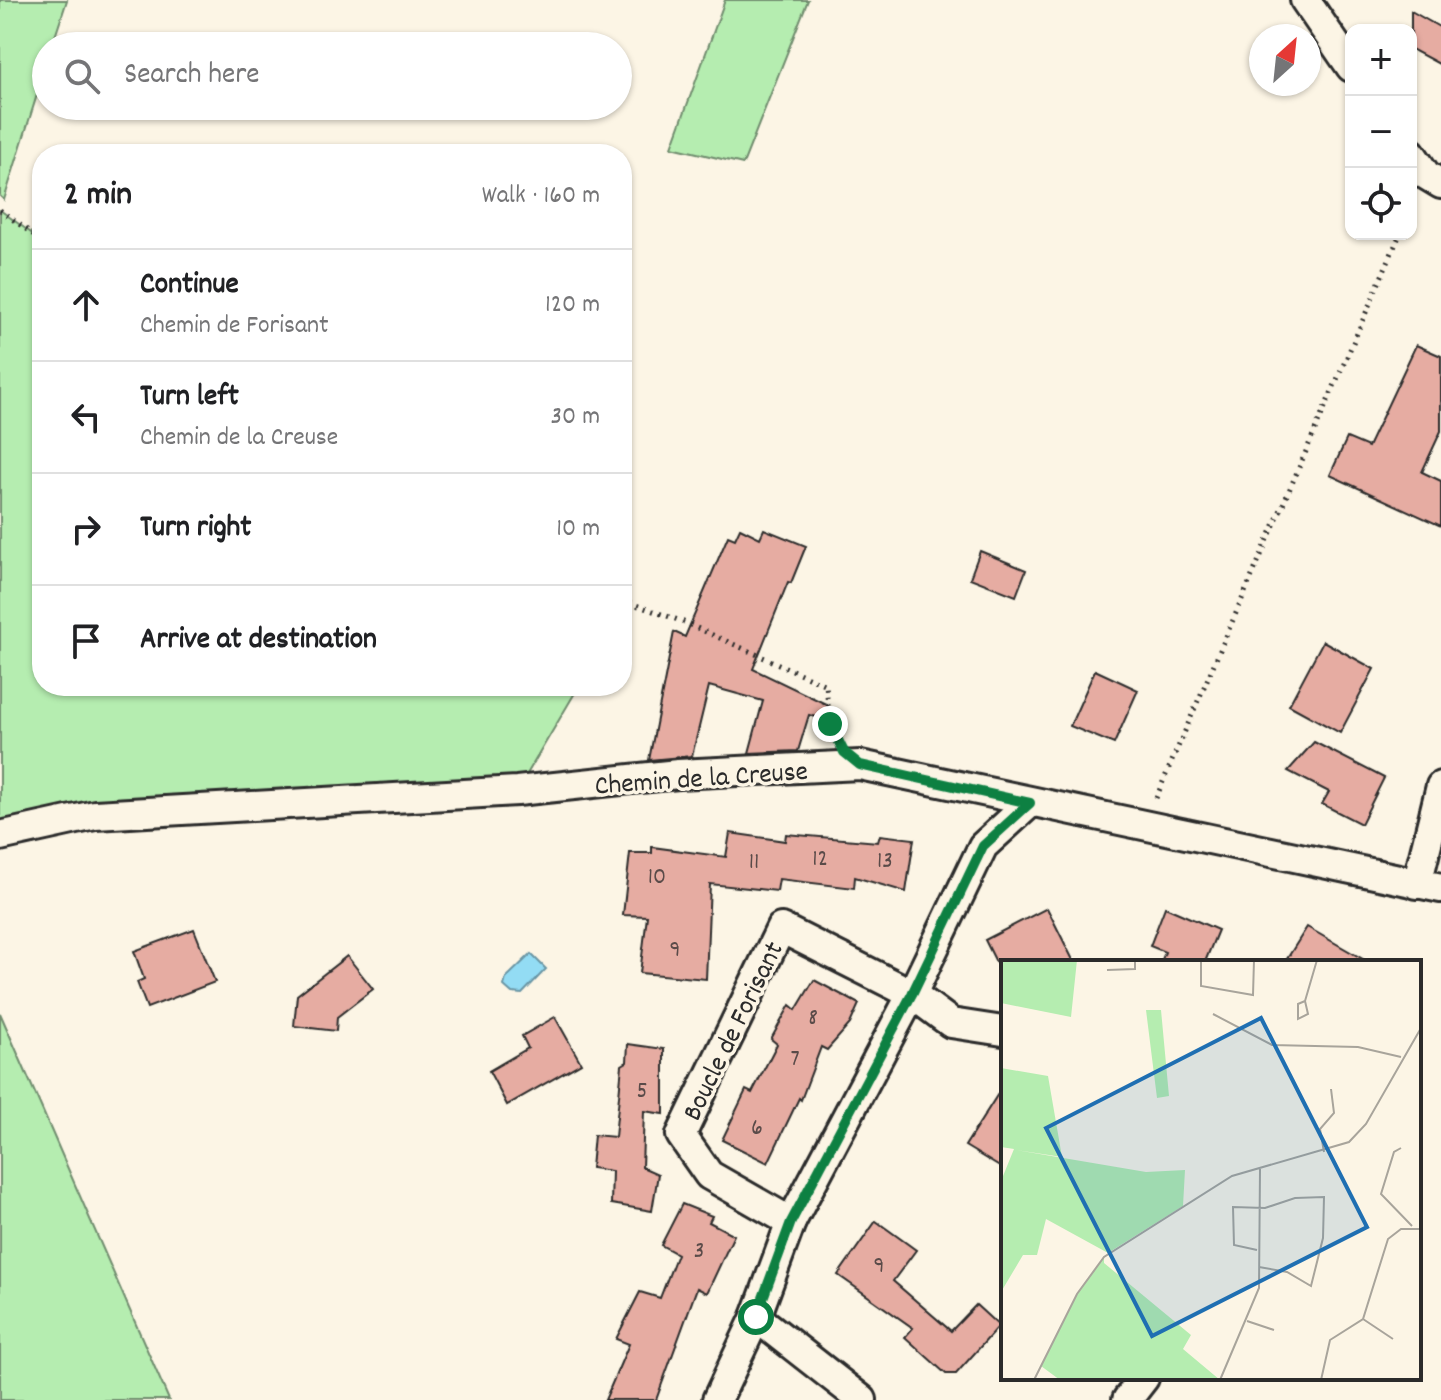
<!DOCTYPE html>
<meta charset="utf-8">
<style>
body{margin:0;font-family:Dekko,sans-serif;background:#f6f6f6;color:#202124}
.controls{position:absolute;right:24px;top:24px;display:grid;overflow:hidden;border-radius:16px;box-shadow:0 2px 6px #0004}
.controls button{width:72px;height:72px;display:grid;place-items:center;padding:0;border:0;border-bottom:2px solid #e0e0e0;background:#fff;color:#202124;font:40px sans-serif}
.compass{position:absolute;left:1249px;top:24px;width:72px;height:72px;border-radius:50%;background:#fff;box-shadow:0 2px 6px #0004;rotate:27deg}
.stop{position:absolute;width:24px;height:24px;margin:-18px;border:6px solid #0b8043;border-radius:50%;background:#fff}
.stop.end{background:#0b8043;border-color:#fff;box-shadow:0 2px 8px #0008}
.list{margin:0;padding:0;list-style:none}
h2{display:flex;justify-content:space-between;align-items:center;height:104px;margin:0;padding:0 32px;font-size:34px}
h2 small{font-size:26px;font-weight:400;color:#757577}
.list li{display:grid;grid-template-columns:52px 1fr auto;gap:24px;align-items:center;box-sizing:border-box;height:112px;padding:0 32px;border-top:2px solid #e0e0e0}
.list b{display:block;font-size:30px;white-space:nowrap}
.list p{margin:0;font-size:26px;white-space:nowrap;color:#757577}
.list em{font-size:26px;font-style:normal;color:#757577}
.icon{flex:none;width:44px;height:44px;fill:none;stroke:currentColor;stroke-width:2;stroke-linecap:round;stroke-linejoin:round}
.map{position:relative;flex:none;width:1441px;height:1400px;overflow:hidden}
.search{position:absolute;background:#fff;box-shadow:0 2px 6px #0004;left:32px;top:32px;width:600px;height:88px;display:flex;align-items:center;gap:20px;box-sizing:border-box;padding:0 28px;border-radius:44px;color:#757577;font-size:30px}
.panel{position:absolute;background:#fff;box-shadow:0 2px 6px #0004;left:32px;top:144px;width:600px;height:552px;border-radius:32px}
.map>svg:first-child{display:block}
</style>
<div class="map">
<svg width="1441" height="1400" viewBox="0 0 1441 1400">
<rect width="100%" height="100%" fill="#fcf5e5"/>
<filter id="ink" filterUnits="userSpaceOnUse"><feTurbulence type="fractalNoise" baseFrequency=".0125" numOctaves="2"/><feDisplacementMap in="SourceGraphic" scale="16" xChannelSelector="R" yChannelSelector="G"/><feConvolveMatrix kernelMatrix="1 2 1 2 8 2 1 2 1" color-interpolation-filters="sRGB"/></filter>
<g filter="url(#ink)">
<g fill="#b5edb0" stroke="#708c6e" stroke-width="2">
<polygon points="0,0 67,0 52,46 46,46 46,66 4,200 0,196"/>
<polygon points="725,0 808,0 743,164 672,147"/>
<polygon points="0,210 42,241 42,686 579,686 517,791 0,836"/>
<polygon points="0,1013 169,1400 0,1400"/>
</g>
<polygon fill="#93dcf4" stroke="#6995a4" stroke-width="2" points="531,954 546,969 522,994 512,993 504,986 506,978"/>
<g fill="#e6aca2" stroke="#2b2b2b" stroke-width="2">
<polygon points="1411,11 1441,28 1441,65 1411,49"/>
<polygon points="1416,345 1441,356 1441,431 1422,472 1441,481 1441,526 1330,475 1347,438 1368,447"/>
<polygon points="740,528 760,538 764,529 806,546 791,583 788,582 753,669 828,705 823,719 809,715 798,751 749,753 763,701 709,686 692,756 649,760 674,632 685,637 728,536 735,539"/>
<polygon points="980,551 1026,570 1016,596 970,578"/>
<polygon points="1323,641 1374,669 1340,733 1289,705"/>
<polygon points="1095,670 1138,690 1114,744 1070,726"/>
<polygon points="1314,742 1384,778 1361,824 1322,804 1329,792 1288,771"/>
<polygon points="730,833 785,841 786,834 878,842 880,835 914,839 906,892 855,877 854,888 779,879 777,891 710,884 706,979 640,973 647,916 623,915 630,853 652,853 652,847 726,857"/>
<polygon points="1165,907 1218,930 1205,962 1161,962 1165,952 1150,946"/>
<polygon points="1047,908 1074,962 996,962 985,940"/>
<polygon points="1307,927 1368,962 1285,962"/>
<polygon points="194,929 215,982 147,1008 137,982 144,979 134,951"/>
<polygon points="347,956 373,989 337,1017 336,1031 294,1026 297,995"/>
<polygon points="814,980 859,1004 850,1024 827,1050 821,1047 801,1100 799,1098 768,1163 722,1140 746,1090 752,1093 777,1044 771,1039 790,1005 796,1010"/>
<polygon points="555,1017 581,1063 507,1105 489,1071 528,1048 522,1036"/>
<polygon points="628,1044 664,1049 664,1114 644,1111 642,1167 658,1174 652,1211 611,1204 612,1171 591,1168 594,1135 615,1137 622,1065 627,1062"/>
<polygon points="1003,1086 1003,1169 965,1146"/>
<polygon points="682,1204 712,1216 709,1222 734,1235 707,1293 697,1288 656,1400 605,1400 629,1344 616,1339 640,1292 660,1298 677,1254 661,1245"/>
<polygon points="876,1221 916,1250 893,1281 951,1331 976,1305 999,1326 956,1374 946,1374 905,1337 913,1328 838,1275"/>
</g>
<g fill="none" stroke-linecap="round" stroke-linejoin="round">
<defs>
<g id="minor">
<polyline points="1305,0 1351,67"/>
<polyline points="1411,153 1426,175 1441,184"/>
<polyline points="0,836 95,815 517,791 678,774 860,765 1441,888"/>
<polyline points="1417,884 1441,786"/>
<polyline points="791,1222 709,1175 681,1135 781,928 912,994 951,1023 1003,1031"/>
<polyline points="756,1317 862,1400"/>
<polyline points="717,1400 756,1317 791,1222 912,994 983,846 1030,803"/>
<polyline points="1127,1400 1144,1378"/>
</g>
</defs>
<use href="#minor" stroke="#2b2b2b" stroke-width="34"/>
<g stroke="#2b2b2b" stroke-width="5" stroke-dasharray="2 6" stroke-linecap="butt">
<polyline points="0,210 42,241"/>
<polyline points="622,600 681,621 826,685 830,724 837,737"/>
<polyline points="1156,798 1400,234"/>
</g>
<use href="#minor" stroke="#fcf5e5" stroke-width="28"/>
</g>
</g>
<g fill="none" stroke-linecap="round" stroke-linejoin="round" filter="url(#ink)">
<polyline stroke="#0b8043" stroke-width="10" points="756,1317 791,1222 912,994 983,846 1030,803 860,765 844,752 830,724"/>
</g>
<g text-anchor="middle" stroke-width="7" stroke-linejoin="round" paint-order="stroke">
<g font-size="24" fill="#5a4b49">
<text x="820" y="865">12</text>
<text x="885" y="867">13</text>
<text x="754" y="868">11</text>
<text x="657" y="883">10</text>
<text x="675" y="956">9</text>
<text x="813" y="1024">8</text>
<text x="795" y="1065">7</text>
<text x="642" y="1097">5</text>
<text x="757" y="1134">6</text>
<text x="699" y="1257">3</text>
<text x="879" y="1272">9</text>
</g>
<g font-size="28" fill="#2b2b2b" stroke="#fcf5e5">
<text transform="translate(701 776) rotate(-4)" y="10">Chemin de la Creuse</text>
<text transform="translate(731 1030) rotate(-64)" y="10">Boucle de Forisant</text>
</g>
</g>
<g transform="translate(1001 960)">
<rect width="420" height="420" fill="#fcf5e5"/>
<path d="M0,0H76L70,57L0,43ZM145,50H160L168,136L156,138ZM0,108L47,116L61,197L15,190L145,212L184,210L182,246L107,293L45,259L36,295H22L0,332V221L13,189L0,187ZM103,297V303L190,375L182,389L219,420H59L40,406L76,334Z" fill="#b5edb0"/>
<path fill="none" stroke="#a8a49b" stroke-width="2" d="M200,0V26L252,35L253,0M106,10L134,9V0M304,41L297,44V59L307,54L304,41L316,0M212,54L271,85L357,87L400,97M400,188L393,192L380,234L411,266M323,192L319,169L333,153L330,129M256,290L233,285L232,247L264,248L294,238L323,237L322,278L310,326L286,312L258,307M362,359L392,379M246,361L273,370M33,420L76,334L103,297L231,216L348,182L365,164L420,68M219,420L258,328L259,209M320,420L329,380L362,359L387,279L400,269H420"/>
<path fill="#1f6fb2" fill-opacity="0.15" stroke="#1f6fb2" stroke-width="4" d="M260,58L366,267L151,376L45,168Z"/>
<rect width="420" height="420" fill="none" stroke="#2b2b2b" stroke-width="4"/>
</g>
</svg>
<div class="controls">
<button>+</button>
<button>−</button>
<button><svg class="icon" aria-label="locate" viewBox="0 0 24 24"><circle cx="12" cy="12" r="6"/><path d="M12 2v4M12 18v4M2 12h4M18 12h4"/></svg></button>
</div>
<svg class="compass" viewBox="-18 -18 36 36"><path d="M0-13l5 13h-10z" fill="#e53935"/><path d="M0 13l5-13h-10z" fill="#757577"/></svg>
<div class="stop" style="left:756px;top:1317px"></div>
<div class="stop end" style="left:830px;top:724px"></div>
<div class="search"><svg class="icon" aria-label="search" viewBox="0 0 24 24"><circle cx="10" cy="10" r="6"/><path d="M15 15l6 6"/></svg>Search here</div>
<section class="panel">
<h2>2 min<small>Walk · 160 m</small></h2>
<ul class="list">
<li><svg class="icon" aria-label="ahead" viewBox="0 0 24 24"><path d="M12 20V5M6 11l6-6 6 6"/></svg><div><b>Continue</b><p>Chemin de Forisant</p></div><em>120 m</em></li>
<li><svg class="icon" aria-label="left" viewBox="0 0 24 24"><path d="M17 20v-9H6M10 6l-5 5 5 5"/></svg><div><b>Turn left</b><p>Chemin de la Creuse</p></div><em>30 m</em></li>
<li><svg class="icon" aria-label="right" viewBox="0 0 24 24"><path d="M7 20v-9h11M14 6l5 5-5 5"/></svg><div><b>Turn right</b></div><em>10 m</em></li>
<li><svg class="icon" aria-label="arrive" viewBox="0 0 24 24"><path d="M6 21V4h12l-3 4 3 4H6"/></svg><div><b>Arrive at destination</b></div></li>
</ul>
</section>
</div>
